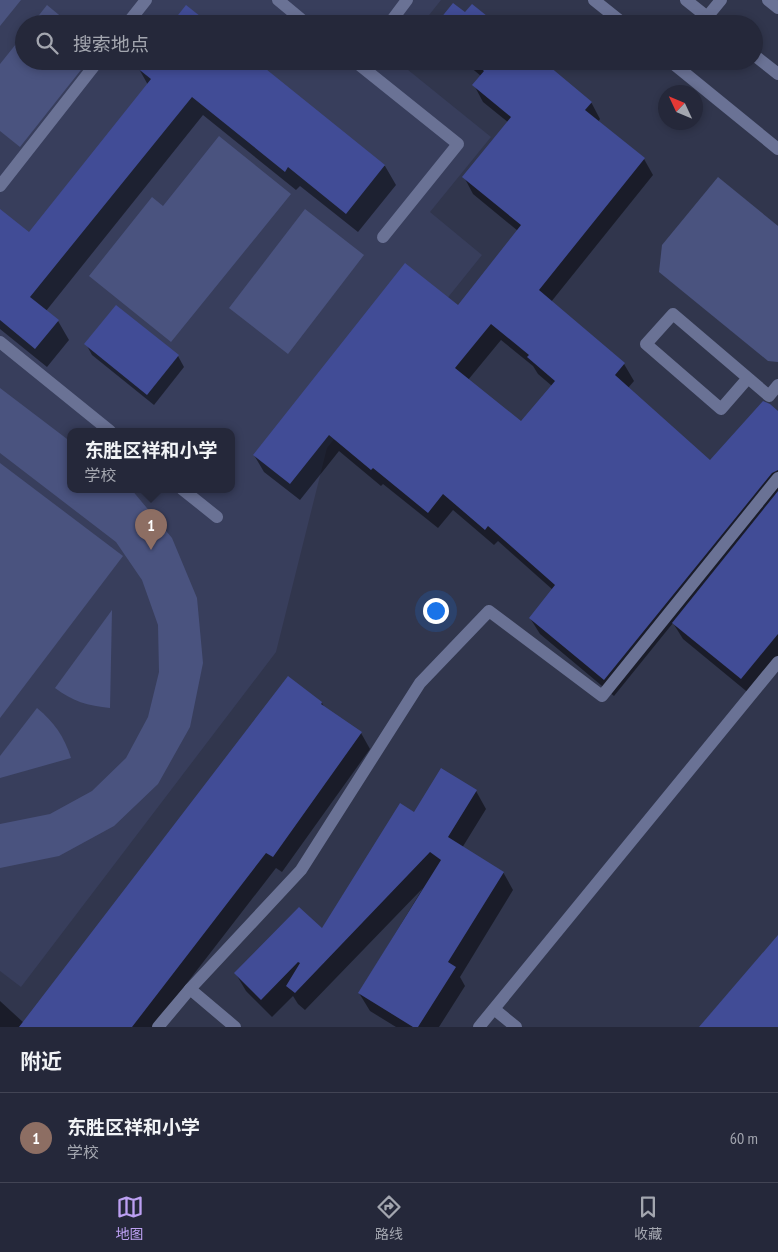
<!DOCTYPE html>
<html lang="zh">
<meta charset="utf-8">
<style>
body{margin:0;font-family:"PT Sans Narrow","Noto Sans SC",sans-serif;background:#313445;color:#f1f3f6}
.compass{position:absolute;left:658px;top:85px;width:45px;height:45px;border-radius:50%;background:#25283a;box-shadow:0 2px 8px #0003;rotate:314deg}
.you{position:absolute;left:435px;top:610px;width:18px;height:18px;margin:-12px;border:4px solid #fff;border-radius:50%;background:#1a73e8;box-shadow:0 0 0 8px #1a73e833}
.badge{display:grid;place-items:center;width:32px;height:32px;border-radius:50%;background:#bca0f2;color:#fff;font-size:16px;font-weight:700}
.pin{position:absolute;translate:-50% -41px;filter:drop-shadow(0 1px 2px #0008)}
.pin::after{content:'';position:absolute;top:26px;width:18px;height:15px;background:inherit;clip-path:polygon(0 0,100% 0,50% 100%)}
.popup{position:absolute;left:67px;top:428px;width:168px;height:65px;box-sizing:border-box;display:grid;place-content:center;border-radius:10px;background:#25283a;filter:drop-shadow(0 1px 4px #0005);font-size:16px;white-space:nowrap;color:#a3a6af}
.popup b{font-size:19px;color:#f1f3f6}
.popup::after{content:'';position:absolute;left:50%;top:100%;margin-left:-10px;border:10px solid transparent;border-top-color:#25283a}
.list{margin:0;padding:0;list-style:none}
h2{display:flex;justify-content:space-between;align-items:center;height:65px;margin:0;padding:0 20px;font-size:21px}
h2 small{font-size:16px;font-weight:400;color:#a3a6af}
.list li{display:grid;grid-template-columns:32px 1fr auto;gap:15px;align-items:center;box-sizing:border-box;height:90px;padding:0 20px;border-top:1px solid #424454}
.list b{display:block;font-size:19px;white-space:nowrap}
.list p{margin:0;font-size:16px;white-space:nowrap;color:#a3a6af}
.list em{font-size:16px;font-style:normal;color:#a3a6af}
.icon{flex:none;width:28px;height:28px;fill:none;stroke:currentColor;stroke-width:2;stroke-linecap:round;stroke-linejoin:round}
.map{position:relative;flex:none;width:778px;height:1027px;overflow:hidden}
.search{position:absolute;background:#25283a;box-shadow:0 2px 8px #0003;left:15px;right:15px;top:15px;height:55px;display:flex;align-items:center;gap:12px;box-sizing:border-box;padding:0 18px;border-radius:28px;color:#a3a6af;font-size:19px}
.sheet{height:155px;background:#25283a}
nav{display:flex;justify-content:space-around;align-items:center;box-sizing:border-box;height:70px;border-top:1px solid #424454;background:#25283a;font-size:14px;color:#a3a6af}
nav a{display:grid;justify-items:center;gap:2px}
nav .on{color:#bca0f2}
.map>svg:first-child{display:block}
</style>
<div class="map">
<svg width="778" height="1027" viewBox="0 0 778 1027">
<rect width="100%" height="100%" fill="#31364d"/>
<path fill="#383e5c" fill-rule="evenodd" d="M0,0H441L422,24H24V61H397L491,137L430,212L482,255L327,448L276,652L21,987L0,971ZM71,431H231V489H71Z"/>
<g fill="#4a537f">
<polygon points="0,0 21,0 0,26"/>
<polygon points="47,5 70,24 32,24"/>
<polygon points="24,34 24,61 88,61 20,147 0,131 0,64"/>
<polygon points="219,136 291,194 171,342 89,276 152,197 163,206"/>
<polygon points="718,177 778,226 778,362 768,361 659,272 662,245"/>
<polygon points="305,209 364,255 288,354 229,308"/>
<polygon points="0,388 71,442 71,489 131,489 172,538 197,598 203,663 190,727 158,784 114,826 59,856 0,868 0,824 50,814 92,791 126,758 148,717 159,672 158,625 142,580 116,542 0,453"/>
<polygon points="0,463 123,556 0,718"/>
<path d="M112,610L110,708C88,706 72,701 55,688Z"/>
<path d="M37,708C54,722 64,736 71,758L0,778V756Z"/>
</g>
<g fill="#0007" fill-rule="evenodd">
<path d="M463,61H541L591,102L600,119L598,122L644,159L653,175L551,302L624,364L634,381L628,388L710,462L778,413V662L751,695L683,639L673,623L614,696L540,634L530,618L553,590L498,541L494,545L453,510L438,528L383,484L381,486L339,451L300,500L264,472L254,455L458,306L518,231L473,194L464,177L509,123L483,102L474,85L481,76ZM501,340L533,366L538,374L552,386L521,423L468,380Z"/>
<polygon points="138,67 385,166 396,185 358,232 300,186 296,190 203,115 46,311 58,321 69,340 47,367 0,329 0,219 29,234 148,85"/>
<polygon points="86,344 178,356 184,367 154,405 92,355"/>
<polygon points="322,703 324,707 361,733 370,749 282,872 276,868 153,1027 0,1027 0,1001 24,1023"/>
<polygon points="476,791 486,809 462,848 503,872 513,890 460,977 465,986 439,1027 396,1027 370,1011 359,993 423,888 305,1010 298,1004 293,996 272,1017 246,991 236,974 322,930 414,814"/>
</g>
<g fill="#414c96" fill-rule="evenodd">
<polygon points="453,3 465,12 472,4 497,24 436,24"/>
<polygon points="186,5 210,24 171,24"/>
<polygon points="141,61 256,61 385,165 346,214 288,167 285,172 192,97 30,297 59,320 35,349 0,320 0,209 29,232 151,79 136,67"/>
<path d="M472,61H543L592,102L585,110L645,158L539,290L625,363L615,375L710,460L763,401L770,404L778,411V470L772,473L604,680L529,618L555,585L488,526L485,530L443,494L428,513L373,468L371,470L329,435L290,484L253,455L405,263L458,305L521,225L462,177L511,117L472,85L484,71ZM491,324L529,355L527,357L555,381L521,421L455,368Z"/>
<polygon points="116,305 179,355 147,395 84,344"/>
<polygon points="778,491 778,634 741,679 672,623"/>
<polygon points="288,676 322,702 321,704 362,732 273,857 266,853 132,1027 19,1027"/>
<polygon points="441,768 477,790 448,837 504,872 448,962 456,967 418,1027 413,1027 358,993 441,860 430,852 295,993 286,986 300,963 298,962 261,1000 234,973 299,907 322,928 400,803 414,812"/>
<polygon points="778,935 778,1027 699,1027"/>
</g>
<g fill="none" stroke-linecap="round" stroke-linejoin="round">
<g stroke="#6a7295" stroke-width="12">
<polyline points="278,0 307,24"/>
<polyline points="594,0 624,24"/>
<polyline points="686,0 716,24"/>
<polyline points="768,0 778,8"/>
<polyline points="707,17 721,0"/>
<polyline points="127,24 146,0"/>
<polyline points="389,24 407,0"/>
<polyline points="754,55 778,74"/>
<polyline points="359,61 357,63 458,144 383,237"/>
<polyline points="670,61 778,149"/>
<polyline points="0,186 98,61"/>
<polyline points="0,342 110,431"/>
<polyline points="748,378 721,409 646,344 673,314 769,396 778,385"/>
<polyline points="182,489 217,517"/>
<polyline points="190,989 301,870 420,683 489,611 602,696 778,478"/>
<polyline points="494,1009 516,1027"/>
<polyline points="158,1027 190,989 235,1027"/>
<polyline points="479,1027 778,662"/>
</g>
</g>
</svg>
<svg class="compass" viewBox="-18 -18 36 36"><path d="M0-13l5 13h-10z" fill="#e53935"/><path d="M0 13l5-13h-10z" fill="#a3a6af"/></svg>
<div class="you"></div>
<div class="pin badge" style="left:151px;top:550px;background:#8d6e63">1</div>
<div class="popup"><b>东胜区祥和小学</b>学校</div>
<div class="search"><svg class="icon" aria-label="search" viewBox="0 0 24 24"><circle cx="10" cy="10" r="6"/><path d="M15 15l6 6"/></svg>搜索地点</div>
</div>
<section class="sheet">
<h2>附近<small></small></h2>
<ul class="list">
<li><span class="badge" style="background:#8d6e63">1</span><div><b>东胜区祥和小学</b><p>学校</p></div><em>60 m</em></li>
</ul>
</section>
<nav>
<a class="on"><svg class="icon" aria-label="map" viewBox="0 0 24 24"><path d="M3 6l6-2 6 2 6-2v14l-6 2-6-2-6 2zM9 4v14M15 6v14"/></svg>地图</a>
<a><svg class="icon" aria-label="directions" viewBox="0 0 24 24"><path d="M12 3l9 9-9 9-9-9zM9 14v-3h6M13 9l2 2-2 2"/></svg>路线</a>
<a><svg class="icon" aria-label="saved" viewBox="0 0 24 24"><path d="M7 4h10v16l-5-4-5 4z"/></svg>收藏</a>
</nav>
